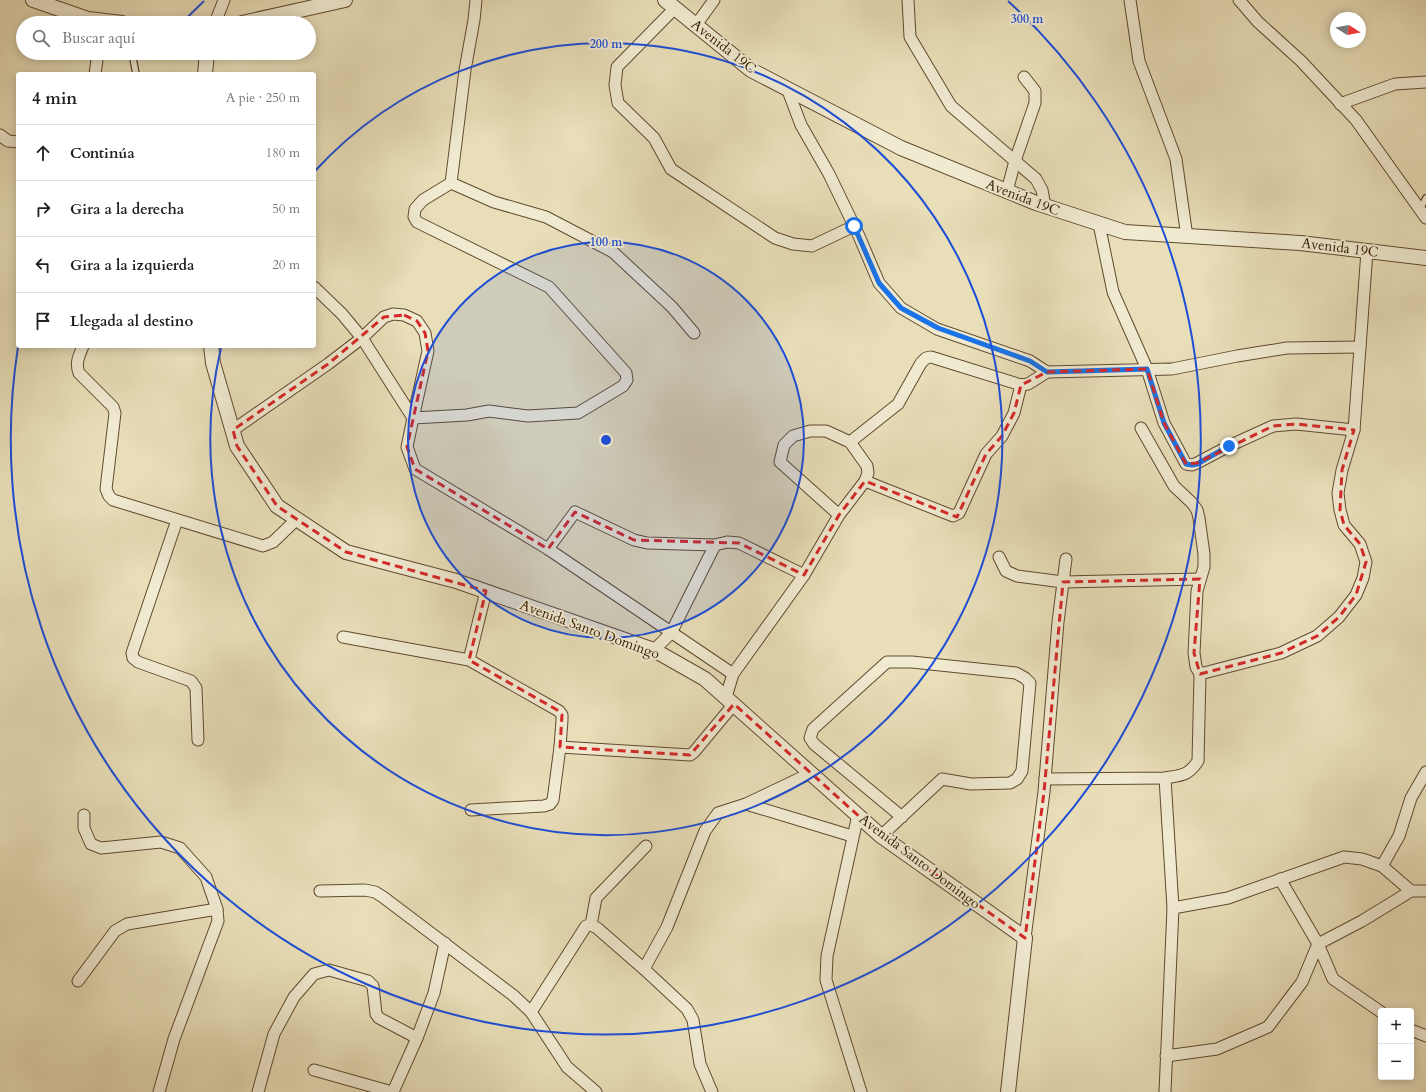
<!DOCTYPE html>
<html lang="es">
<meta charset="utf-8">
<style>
body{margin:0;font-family:Cardo,serif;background:#f2f2f2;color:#202124}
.controls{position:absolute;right:12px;bottom:12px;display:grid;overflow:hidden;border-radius:4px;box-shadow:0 2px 10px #0003}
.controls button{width:36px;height:36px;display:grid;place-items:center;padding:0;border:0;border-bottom:1px solid #e0e0e0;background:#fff;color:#202124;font:20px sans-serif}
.compass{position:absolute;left:1330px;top:12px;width:36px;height:36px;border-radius:50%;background:#fff;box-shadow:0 2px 10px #0003;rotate:101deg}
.stop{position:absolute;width:12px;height:12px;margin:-9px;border:3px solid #1a73e8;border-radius:50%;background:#fff}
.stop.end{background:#1a73e8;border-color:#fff;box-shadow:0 1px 4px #0008}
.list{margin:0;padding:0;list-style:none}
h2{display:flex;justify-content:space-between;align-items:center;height:52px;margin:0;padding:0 16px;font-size:17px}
h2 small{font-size:13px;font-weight:400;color:#757577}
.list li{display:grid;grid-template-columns:26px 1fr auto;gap:12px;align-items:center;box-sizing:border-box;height:56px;padding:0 16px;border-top:1px solid #e0e0e0}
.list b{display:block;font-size:15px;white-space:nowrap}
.list em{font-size:13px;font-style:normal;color:#757577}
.icon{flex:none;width:22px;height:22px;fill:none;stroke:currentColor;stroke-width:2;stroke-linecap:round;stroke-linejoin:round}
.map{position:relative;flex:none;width:1426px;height:1092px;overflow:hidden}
.search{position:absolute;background:#fff;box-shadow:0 2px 10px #0003;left:16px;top:16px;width:300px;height:44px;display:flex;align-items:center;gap:10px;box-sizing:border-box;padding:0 14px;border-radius:22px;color:#757577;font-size:15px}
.panel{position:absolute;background:#fff;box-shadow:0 2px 10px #0003;left:16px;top:72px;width:300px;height:276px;border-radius:4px}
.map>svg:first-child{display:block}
</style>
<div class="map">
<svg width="1426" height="1092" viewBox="0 0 1426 1092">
<rect width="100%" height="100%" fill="#e8deb8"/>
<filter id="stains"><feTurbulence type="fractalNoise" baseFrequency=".005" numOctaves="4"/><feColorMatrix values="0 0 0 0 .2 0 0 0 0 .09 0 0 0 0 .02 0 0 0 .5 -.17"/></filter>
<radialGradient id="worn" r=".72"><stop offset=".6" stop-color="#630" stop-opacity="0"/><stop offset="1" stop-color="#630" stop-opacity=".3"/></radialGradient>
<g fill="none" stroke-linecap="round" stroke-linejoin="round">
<defs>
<g id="service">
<polyline points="132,53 136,74"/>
<polyline points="1420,209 1426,198"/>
</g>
<g id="minor">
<polyline points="476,0 474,20 465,70 451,183 494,202 546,217 613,252 672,307 694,333"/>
<polyline points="908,0 910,37 951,106 1036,179 1042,190 1045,206"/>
<polyline points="1130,0 1139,61 1176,159 1187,237"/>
<polyline points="1239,0 1258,22 1301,61 1356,120 1426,218"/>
<polyline points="675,8 617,67 615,85 618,103 654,138 671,169 775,238 793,244 812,246 854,226"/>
<polyline points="215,23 224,0"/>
<polyline points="696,25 714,0"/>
<polyline points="95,74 98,53"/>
<polyline points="787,88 801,125 829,174 859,236 879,283 901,308 937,329 1030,361 1047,372 1172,369 1237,356 1287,348 1360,347"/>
<polyline points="1340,104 1395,84 1426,82"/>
<polyline points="0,135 8,141 18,142"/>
<polyline points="1007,191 1015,161 1035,103 1035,91 1024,77"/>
<polyline points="1099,224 1113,292 1147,369 1164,423 1186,464 1192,465 1197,463 1229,446 1273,426 1296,424 1354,430"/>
<polyline points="314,287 342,314 362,338 413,418 407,447 415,469 548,549 733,674"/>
<path d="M83,346C79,356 75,363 79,373L113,407L115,413L106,489L109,496L113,500L263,546L273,542L297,519"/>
<polyline points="1141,428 1174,486 1192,503 1197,510 1199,518 1204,554 1204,567 1197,591 1194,653 1196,667 1200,674"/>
<polyline points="233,430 328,364 362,338 384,317 393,314 404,315 417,321 425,333 428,351 413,418 467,415 489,411 528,416 578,413 623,386 627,380 626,373 549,287 417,222 414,217 415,209 423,200 451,183"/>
<polyline points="850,442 898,404 921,363 926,358 931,357 1021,385 1028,384 1047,372"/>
<polyline points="865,481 953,516 959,513 986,454 1002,436 1014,413 1021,385"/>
<polyline points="177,520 132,653 133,658 138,662 191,681 196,688 198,740"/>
<polyline points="548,549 575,512 634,540 647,543 715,545 727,542 739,543 804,575"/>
<polyline points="999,557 1006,571 1017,576 1063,582 1200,579"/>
<polyline points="343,637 469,660 559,711 562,715 562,720 560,747 553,800 550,804 544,806 471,810"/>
<polyline points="654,650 671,633 715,545"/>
<polyline points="469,660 486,591"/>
<polyline points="726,697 733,674 804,575 839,515 865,481 868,473 867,466 850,442 826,431 810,431 793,436 784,445 780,462 839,515"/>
<polyline points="560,747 690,755 694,752 734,704"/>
<path d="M1045,779L1165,778C1182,775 1188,776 1198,761L1200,674L1281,653L1317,636L1339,617L1356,595L1363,578L1366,562L1360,544L1344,525L1340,510L1338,493L1342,470L1354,430L1367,251"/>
<polyline points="746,804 852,836"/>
<polyline points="84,815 84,828 91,844 101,848 161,842 180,848 206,877 217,909 218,921 174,1039 159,1092"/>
<polyline points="858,815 827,956 826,980 861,1092"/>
<polyline points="881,836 942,779 971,784 1010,783 1017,779 1022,771 1030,683 1025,678 1016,673 912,662 887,662 813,729 810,738 814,744 902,817"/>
<polyline points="1382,866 1399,836 1411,798 1426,772"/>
<polyline points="1280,879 1318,944 1333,979 1381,1012"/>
<polyline points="320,891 365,890 375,892 383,897 514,996 531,1012 567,1067 596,1092"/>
<polyline points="1173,908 1228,898 1344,857 1362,859 1382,866 1411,891 1426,891"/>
<polyline points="591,925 596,898 646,846"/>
<polyline points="1025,938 1044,792 1058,622 1066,559"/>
<polyline points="644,969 667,927 705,831 718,813 746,804 811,773"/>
<polyline points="78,981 115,931 127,924 217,909"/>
<polyline points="531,1012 586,926 591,925 597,928 644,969 687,1009 693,1020 700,1064 712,1092"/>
<polyline points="1411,1030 1426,1036"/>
<polyline points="1166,1056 1217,1049 1268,1027 1302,982 1318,944 1362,921 1411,891"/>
<polyline points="314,1070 392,1092"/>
<polyline points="258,1092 274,1034 294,997 314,974 329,970 368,981 373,986 376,1014 379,1018 417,1038"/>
<polyline points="393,1092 417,1038 434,993 445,943"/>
<polyline points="1165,1092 1173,908 1165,778"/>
</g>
<g id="tertiary">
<polyline points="33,0 88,19 122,23"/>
<polyline points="665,0 751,70 901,148 1036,203 1125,232 1300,243 1426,258"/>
<polyline points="242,23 345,0"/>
<polyline points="205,74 207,53"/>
<polyline points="211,346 213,363 237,446 277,506 346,552 456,581 654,650 705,679 881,836 1025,938 1008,1092"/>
</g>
</defs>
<use href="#service" stroke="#5f4a2e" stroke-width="8"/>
<use href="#minor" stroke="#5f4a2e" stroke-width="13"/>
<use href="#tertiary" stroke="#5f4a2e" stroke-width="16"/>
<use href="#service" stroke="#f0ead1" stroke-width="5.5"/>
<use href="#minor" stroke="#f0ead1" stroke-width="11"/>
<use href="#tertiary" stroke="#f0ead1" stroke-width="14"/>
</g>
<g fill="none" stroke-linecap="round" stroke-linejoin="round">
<polyline stroke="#1a73e8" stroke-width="5" points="854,226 879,283 901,308 938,328 1030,361 1047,372 1147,369 1164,423 1186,464 1192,465 1197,464 1229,446"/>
</g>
<path fill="none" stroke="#d62828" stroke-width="3" stroke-dasharray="8 5" stroke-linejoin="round" d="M404,315L417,321L425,333L428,351L407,447L415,469L548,549L575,512L634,540L739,543L804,575L839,515L865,481L957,517L986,454L1002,436L1014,413L1021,385L1047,372L1147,369L1164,423L1186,464L1197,463L1273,426L1296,424L1354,430L1342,470L1340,510L1344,525L1360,544L1366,562L1356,595L1339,617L1317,636L1281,653L1200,674L1194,653L1200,579L1063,582L1044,792L1025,938L881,836L734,704L690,755L560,747L562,715L559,711L469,660L486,591L346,552L277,506L237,446L233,430L328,364L384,317Z"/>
<circle cx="606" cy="440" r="198" fill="#1d4ed8" fill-opacity=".12"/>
<g fill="none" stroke="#1d4ed8" stroke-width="2">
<circle cx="606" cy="440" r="198"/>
<path d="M314 172A396 396 0 1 1 221 348"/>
<path d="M182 23A595 595 0 0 1 204 1M1008 1A595 595 0 1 1 18 347"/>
</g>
<g text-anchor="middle" stroke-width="4" stroke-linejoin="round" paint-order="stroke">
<g font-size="14" fill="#311800" stroke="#f0ead1">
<text transform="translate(724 46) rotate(38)" y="5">Avenida 19C</text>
<text transform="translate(1023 197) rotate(21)" y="5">Avenida 19C</text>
<text transform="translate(1340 247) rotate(7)" y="5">Avenida 19C</text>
<text transform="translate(590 629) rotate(20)" y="5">Avenida Santo Domingo</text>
<text transform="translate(920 861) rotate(37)" y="5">Avenida Santo Domingo</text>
</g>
</g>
<circle cx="606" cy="440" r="6" fill="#1d4ed8" stroke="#f0ead1" stroke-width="2"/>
<g font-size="12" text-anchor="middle" font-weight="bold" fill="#1d4ed8" stroke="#f0ead1" stroke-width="4" stroke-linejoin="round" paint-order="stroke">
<text x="1027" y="23">300 m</text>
<text x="606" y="48">200 m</text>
<text x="606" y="246">100 m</text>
</g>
<rect width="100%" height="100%" filter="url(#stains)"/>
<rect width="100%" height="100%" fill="url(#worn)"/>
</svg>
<div class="controls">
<button>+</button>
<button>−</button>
</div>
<svg class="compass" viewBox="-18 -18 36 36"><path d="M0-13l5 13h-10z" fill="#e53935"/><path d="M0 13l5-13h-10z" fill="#757577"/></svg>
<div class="stop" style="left:854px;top:226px"></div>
<div class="stop end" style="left:1229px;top:446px"></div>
<div class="search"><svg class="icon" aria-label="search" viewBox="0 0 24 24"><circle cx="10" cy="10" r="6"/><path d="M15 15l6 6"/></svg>Buscar aquí</div>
<section class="panel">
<h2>4 min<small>A pie · 250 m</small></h2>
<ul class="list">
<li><svg class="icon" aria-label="ahead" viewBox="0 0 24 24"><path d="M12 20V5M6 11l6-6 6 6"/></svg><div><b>Continúa</b></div><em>180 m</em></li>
<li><svg class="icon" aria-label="right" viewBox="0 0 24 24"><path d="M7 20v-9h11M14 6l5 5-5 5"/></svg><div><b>Gira a la derecha</b></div><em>50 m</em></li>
<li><svg class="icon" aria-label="left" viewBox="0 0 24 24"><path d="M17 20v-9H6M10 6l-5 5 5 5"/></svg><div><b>Gira a la izquierda</b></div><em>20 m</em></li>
<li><svg class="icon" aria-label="arrive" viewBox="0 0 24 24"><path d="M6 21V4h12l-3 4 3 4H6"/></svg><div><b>Llegada al destino</b></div></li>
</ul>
</section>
</div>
